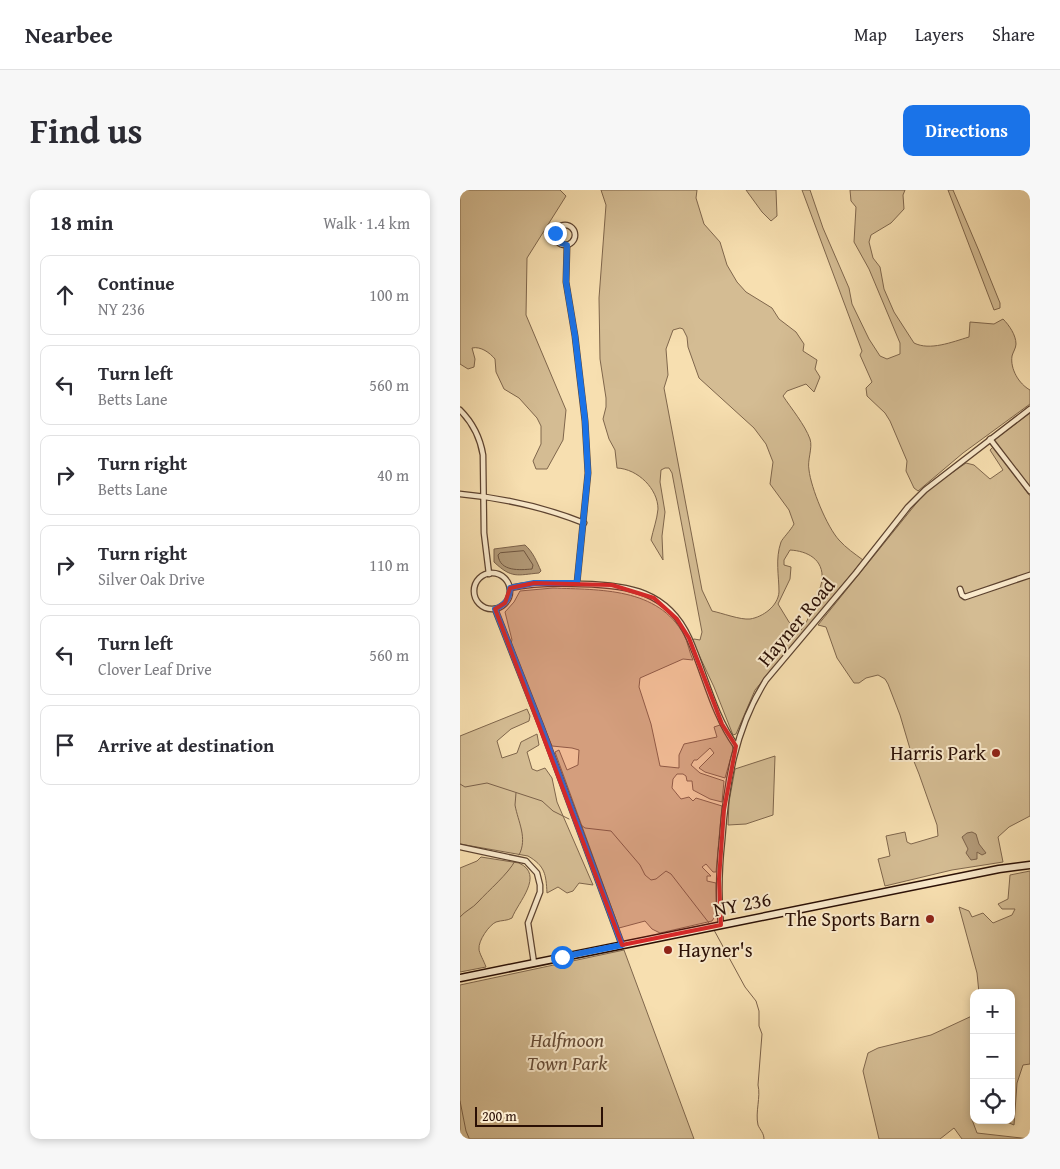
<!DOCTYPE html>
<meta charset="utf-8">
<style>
body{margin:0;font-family:"Gentium Book Plus",serif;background:#f7f7f7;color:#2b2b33}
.controls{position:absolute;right:15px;bottom:15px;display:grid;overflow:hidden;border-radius:10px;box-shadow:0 2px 8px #0003}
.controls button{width:45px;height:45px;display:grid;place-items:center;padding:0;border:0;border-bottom:1px solid #e1e1e2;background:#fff;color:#2b2b33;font:25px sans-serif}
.scale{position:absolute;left:15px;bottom:12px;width:128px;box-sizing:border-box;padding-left:5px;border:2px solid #2a0f05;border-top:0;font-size:14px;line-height:18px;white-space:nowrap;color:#2a0f05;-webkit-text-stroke:4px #faeacc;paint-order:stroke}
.stop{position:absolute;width:15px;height:15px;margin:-11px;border:4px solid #1a73e8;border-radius:50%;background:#fff}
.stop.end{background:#1a73e8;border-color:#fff;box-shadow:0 1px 5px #0008}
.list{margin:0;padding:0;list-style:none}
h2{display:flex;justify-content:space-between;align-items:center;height:65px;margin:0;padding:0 20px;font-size:21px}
h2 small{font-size:16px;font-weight:400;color:#7c7c81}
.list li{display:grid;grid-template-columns:32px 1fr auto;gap:15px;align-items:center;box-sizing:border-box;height:80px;margin:0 10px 10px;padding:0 10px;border:1px solid #e1e1e2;border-radius:10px}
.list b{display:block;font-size:19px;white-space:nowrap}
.list p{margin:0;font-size:16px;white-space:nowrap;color:#7c7c81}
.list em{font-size:16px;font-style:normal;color:#7c7c81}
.icon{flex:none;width:28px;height:28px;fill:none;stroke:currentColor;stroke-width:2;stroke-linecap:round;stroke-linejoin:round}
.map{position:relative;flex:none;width:570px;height:949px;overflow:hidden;border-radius:10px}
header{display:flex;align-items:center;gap:30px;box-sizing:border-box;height:70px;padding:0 25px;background:#fff;border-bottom:1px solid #e1e1e2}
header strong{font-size:24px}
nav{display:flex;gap:28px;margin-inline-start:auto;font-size:18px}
.intro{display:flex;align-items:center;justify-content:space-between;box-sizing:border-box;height:120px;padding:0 30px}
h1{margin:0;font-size:35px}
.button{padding:12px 22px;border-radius:10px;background:#1a73e8;color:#fff;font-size:18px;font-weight:700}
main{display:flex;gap:30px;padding:0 30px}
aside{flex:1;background:#fff;border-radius:10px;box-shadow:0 2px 8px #0003}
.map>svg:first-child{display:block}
</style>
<header>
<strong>Nearbee</strong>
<nav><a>Map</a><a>Layers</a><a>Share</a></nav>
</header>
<div class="intro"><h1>Find us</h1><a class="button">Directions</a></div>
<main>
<aside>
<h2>18 min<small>Walk · 1.4 km</small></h2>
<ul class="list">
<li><svg class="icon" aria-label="ahead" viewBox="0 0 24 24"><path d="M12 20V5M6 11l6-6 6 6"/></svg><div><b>Continue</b><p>NY 236</p></div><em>100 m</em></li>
<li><svg class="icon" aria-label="left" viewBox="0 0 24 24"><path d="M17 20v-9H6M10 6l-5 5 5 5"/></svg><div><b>Turn left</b><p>Betts Lane</p></div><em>560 m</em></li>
<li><svg class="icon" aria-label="right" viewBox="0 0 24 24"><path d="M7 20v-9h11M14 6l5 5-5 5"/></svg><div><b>Turn right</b><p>Betts Lane</p></div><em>40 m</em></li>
<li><svg class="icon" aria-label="right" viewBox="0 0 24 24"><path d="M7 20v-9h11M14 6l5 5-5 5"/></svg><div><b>Turn right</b><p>Silver Oak Drive</p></div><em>110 m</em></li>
<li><svg class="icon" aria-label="left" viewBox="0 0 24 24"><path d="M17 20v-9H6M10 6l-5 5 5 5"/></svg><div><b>Turn left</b><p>Clover Leaf Drive</p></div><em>560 m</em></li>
<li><svg class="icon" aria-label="arrive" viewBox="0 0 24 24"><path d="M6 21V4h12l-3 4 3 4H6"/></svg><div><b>Arrive at destination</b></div></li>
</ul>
</aside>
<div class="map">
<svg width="570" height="949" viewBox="0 0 570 949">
<rect width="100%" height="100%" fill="#f7dfb0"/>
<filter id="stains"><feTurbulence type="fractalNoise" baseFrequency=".004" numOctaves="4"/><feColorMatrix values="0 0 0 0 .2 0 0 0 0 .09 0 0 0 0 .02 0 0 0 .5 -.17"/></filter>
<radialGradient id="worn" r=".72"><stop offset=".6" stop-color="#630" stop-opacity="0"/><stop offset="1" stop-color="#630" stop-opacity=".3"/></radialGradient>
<g fill="#d4bc93" stroke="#7f664c" fill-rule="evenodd">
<path d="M0,0H100L106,6L67,68L66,125L106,220L103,250L87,279H76L73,271L81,254V236L77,228L59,208L44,199L36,182L35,169C30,163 21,156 12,158L15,169L14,177L8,179L0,174Z"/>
<path d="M141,0H237L236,8L244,34L260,52L267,75L277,92L286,102L312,118L319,129L336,142L344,154L343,161L357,170L355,179L360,187L354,202L346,194L327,201L323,206C331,218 345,235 350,249C353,258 347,270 349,280C351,298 367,337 379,350C386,358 395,364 403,370L295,500L276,544L273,545L254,497L232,450L234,449L240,450L242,442L212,283L209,278H205L201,280L200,292L205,322L202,346L203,370L191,350C193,340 197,330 198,319C198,299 178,279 157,278L155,260L149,249L143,229L146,217V208L140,169L139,108L146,15ZM220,138L223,139L227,147L228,157L239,188L294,238L306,254L313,272L310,294L329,320L334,334C331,340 322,349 321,352C315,369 319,386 319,402C318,416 303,427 290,429C280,430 262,423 252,421L242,400L204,198L208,185L206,159L213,140ZM330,360C347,361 364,369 362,390C361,398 356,407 353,415C350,424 347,433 341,440H336L329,432L318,414L330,389L331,377L324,375V370Z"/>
<polygon points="286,0 316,0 317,26 311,31 302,22"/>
<path d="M342,0H350L363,38L389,98L392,114L409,149L420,166L427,169L440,164V153L409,79L394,52L396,17L391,11L390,0H445L443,5L444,19L431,33L411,45L409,52L413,68L420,77L424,99L434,122L454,153C470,161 492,152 509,147L510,132L534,134L543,129C549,135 556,145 556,154C556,158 553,162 552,166C550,179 559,194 570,200V214L503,263L458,301L454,298L446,281L447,271L430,231L425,223L407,206L406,198L412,192L400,165L402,161Z"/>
<polygon points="488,0 493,0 519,61 540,113 540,118 534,120"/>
<polygon points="570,223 570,298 534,250"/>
<polygon points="533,257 570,306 570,626 549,637 538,647 543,672 492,680 425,696 418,669 430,666 426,646 445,642 447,652 451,654 478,646 477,635 459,584 453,569 440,525 428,494 425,489 418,485 406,488 399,493 394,493 377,468 366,437 358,435 459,310 473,296 506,273 514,275 530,289 543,280 530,260"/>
<path d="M93,398C139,400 198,397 224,445C228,452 229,462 233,470L223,469L180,488L179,497L191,534L200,576L219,578V565L224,554L257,547L254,537L260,535L272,554L273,560L265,588L245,582L239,578L254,563L250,558L237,570H234L231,575L240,583L264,591L262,612L250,609L233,600L232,591H227L226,586L223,584H217L213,589L212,598L221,609L229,607L233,611L236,608L262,616L256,682H253L246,674L242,677L251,686H247V691L256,693V725L252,731L200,743L192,739L185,731L159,738L95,562L99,560L107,580L118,575L119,560L112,558L92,556L50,455L52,450L45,422L54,412L60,401Z"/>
<path d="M67,519L70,526L69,531L51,539L37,551L42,568L57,563L61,552L77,544L79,555L67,562L72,579L77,581L85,578L92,588L97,612L133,695L119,693L113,701L107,703L98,697L87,703C86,684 85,676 68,666L0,654V546Z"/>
<polygon points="315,566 313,625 286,634 268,635 269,612 275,579"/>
<path d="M21,667L59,673C85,685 58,712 52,728C47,731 42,730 36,732C29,735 18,751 19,759C19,763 24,771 26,777L0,782V678L17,671Z"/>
<polygon points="570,681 570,874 563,875 557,893 554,935 542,930 551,930 551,803 519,803 517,783 499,717 509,721 512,727 523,723 533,733 552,725 555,719 542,719 538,714 548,709 550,685"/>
<polygon points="164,760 234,949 0,949 0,795"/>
<polygon points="514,825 514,916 511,927 517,943 570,949 502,949 494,938 480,949 419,949 403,881 408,863 418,858 471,845"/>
</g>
<g fill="#b19876" stroke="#7b6149">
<path d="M65,355C73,362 77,372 81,381L79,383C57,385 52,389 34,372V359Z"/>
<polygon points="512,642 516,644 519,654 526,663 522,665 517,662 517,669 511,670 506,663 508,659 502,647 507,643"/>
</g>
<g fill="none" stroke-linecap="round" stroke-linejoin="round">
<path stroke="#6e543e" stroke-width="1" d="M64,361L73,375L72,379C60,380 40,382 38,365L40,363Z"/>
<g stroke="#7b6149" stroke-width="1">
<polyline points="0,594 5,597 27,593 82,611 93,621 109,629"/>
<path d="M56,603C56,607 55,611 55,615C58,632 68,648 59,665"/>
<polyline points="121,635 125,638 151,641 180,675 185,685 191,690 196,689 206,681 211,684 249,733"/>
<path d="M0,727C5,721 13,718 18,712C29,700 48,684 55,671"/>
<path d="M254,740L285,797L296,811L299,821V836L302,844L298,895C301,907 295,922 298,935C300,940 304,943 304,949"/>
<polyline points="0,911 6,941 9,948"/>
</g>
<defs>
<g id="street">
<circle cx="105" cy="45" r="10"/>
<polyline points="107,55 106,92 115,146 125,231 128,283 117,393"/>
<path d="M0,220C13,233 20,247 23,265L24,343L29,384"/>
<polyline points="530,249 570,301"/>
<path d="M0,304C43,308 84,317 124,333"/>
<circle cx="32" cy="401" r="18"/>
<path d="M50,398C74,393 97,393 122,394C168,395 208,401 229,448C245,484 253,524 276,556"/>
<polyline points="500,399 502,405 505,407 570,385"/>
<polyline points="35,419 81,536 162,755"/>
<polyline points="0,657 66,671 77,683 80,695 80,702 68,733 74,773"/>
<path d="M261,735C258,706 259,679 262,651C266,594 275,539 306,490L396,383L448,317L465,300L570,219"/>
</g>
<polyline id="secondary" points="0,788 539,679 570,675"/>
</defs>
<use href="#street" stroke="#5d4330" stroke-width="7"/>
<use href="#secondary" stroke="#2a0f05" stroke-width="9"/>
<use href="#street" stroke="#faeacc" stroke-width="4.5"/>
<use href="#secondary" stroke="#faeacc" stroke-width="6"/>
</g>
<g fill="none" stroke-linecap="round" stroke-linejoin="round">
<path stroke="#1a73e8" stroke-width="6" d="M95,43L98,52L107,55L106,92L115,146L125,230L128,283L117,393H74L50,398C50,409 45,415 35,419L81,536L162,755L102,767"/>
</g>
<path fill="#d62828" fill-opacity="0.2" stroke="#d62828" stroke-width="4" stroke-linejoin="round" d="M74,393L152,395L194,408L217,429L229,448L262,534L276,556L264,620L259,689L261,735L162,755L35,419L45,413L50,398Z"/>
<g fill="#8f2418" stroke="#faeacc" stroke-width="2">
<circle cx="536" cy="563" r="5"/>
<circle cx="470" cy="729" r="5"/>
<circle cx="208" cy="760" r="5"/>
</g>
<g text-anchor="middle" stroke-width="4" stroke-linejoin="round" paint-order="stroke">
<g font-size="20" fill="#2a0f05" stroke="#faeacc">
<text transform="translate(336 432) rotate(-50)" y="7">Hayner Road</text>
<text transform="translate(282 714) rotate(-11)" y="7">NY 236</text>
</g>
<g font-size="20" fill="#2a0f05" stroke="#faeacc" text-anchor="end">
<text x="526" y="570">Harris Park</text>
<text x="460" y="736">The Sports Barn</text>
<text x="218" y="767" text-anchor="start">Hayner's</text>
</g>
<g font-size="20" font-style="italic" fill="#664c37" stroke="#faeacc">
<text x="107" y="857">Halfmoon<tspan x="107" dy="23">Town Park</tspan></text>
</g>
</g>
<rect width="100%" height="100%" filter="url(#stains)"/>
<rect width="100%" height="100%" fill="url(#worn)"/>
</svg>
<div class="controls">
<button>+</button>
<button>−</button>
<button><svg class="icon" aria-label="locate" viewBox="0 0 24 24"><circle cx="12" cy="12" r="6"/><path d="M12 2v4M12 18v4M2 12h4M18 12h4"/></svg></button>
</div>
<div class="scale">200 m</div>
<div class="stop" style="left:102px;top:767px"></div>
<div class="stop end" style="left:95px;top:43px"></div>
</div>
</main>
